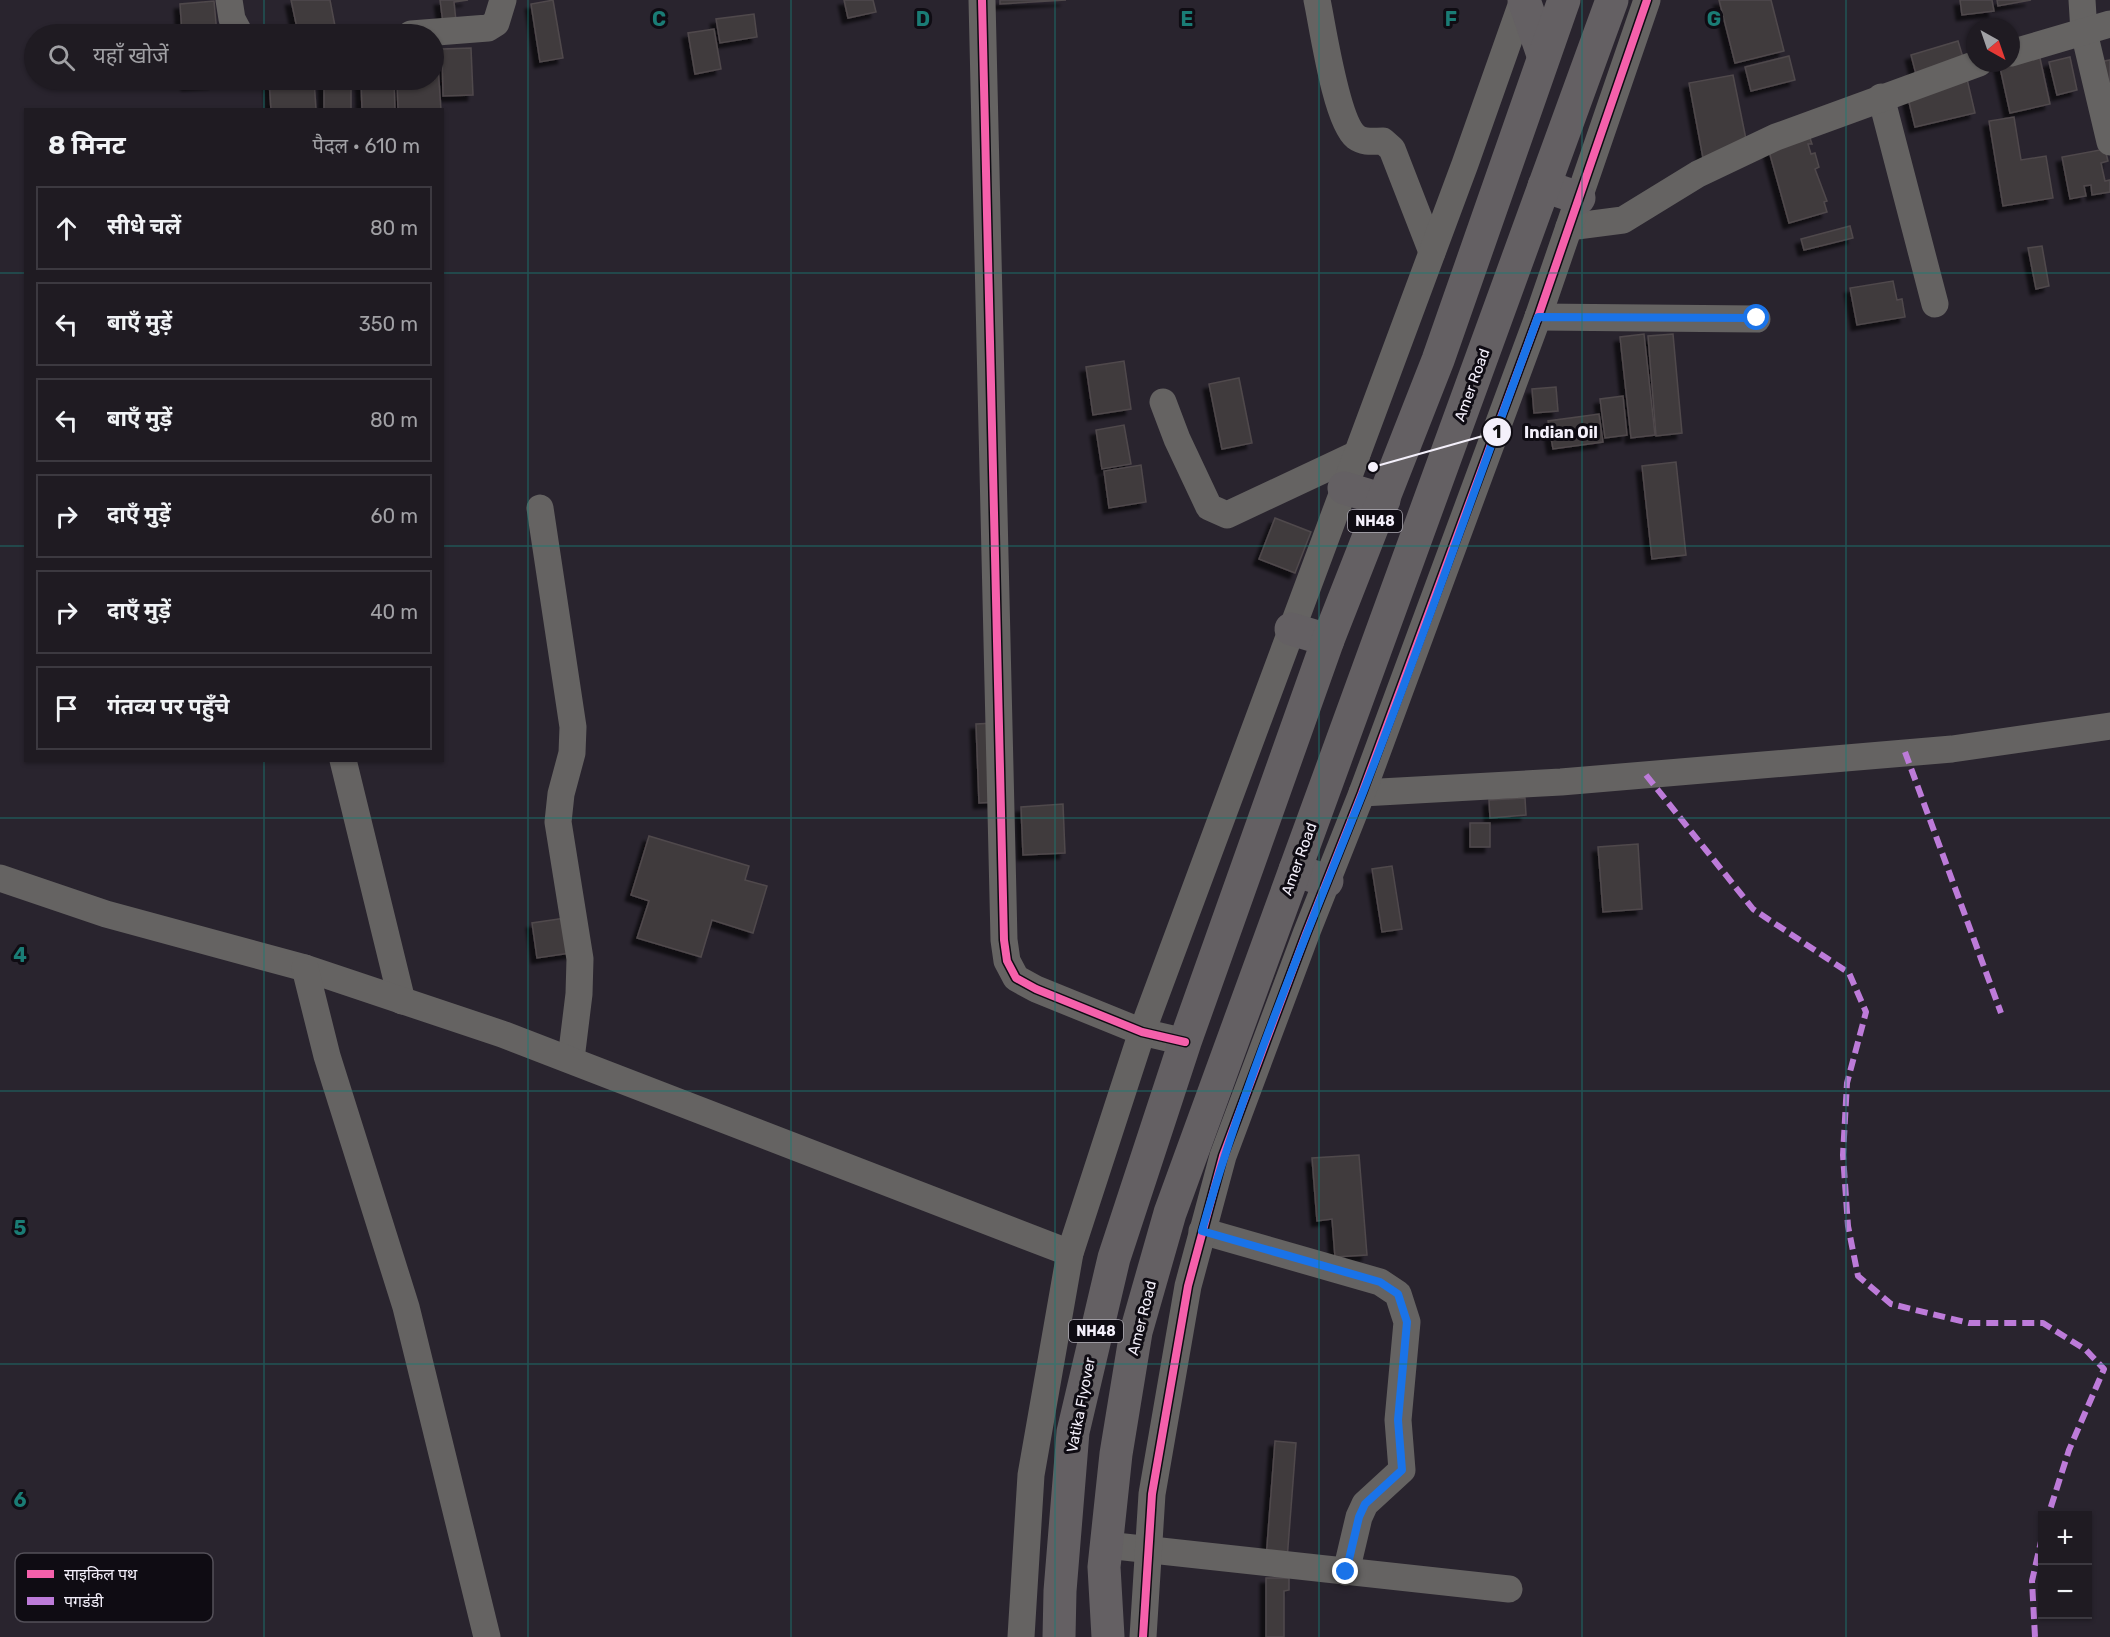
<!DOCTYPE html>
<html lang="hi">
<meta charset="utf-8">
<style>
body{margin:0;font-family:Rubik,"Noto Sans Devanagari",sans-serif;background:#27242a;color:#f1f3f6}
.controls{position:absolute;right:18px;bottom:18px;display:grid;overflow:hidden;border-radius:0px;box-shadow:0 2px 4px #0004}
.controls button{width:54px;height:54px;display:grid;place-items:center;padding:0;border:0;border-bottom:2px solid #3c3940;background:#1f1b22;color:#f1f3f6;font:30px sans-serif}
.compass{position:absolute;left:1966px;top:18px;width:54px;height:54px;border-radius:50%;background:#1f1b22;box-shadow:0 2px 4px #0004;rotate:140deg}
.stop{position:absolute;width:18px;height:18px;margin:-14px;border:4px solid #1a73e8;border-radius:50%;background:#fff}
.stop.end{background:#1a73e8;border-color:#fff;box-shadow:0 2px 6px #0008}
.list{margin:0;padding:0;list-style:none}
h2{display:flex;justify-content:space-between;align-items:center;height:78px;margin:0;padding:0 24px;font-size:26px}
h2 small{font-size:20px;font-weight:400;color:#a1a1a5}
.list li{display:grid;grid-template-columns:39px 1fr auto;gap:18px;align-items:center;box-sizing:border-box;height:84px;margin:0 12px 12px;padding:0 12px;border:2px solid #3c3940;border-radius:0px}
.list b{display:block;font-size:22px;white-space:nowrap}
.list em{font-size:20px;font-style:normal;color:#a1a1a5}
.icon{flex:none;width:33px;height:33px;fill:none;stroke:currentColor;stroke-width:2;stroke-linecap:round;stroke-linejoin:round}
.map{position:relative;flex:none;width:2110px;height:1637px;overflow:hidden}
.search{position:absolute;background:#1f1b22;box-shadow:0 2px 4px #0004;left:24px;top:24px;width:420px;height:66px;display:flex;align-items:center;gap:15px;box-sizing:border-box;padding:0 21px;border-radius:33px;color:#a1a1a5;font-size:22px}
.panel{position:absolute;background:#1f1b22;box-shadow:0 2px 4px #0004;left:24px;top:108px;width:420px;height:654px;border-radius:0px}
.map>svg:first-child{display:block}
</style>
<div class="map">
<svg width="2110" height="1637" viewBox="0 0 2110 1637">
<defs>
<filter id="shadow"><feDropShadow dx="-5.5" dy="5.5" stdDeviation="1.5" flood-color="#0009"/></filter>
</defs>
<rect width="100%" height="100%" fill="#29242e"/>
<g fill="#403b3e" stroke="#50494c" stroke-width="1.5" filter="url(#shadow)">
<polygon points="291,0 330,0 335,26 298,33"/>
<polygon points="440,0 468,0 454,2 456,21 443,23"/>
<polygon points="553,0 563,58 540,62 531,4"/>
<polygon points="844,0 873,0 876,12 848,18"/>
<polygon points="1000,0 1066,0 1000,4"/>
<polygon points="1719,0 1771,0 1784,51 1735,63"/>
<polygon points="1960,0 1992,0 1994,11 1962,15"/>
<polygon points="1997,0 2031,0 1998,6"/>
<polygon points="214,1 217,34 182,34 180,4"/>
<polygon points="754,14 757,37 720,43 716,19"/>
<polygon points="714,29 721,69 695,74 688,33"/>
<polygon points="1958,41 1965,64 1917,78 1911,55"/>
<polygon points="471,48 473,95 443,96 442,49"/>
<polygon points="2038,49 2050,104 2010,113 1999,63 2011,63"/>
<polygon points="434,51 437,51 441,110 398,110 397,80 434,80"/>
<polygon points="1789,56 1795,80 1751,91 1745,67"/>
<polygon points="2070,57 2077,90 2057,95 2049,62"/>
<polygon points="2110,60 2110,85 2099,62"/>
<polygon points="1733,75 1748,149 1703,158 1689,83"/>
<polygon points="1967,79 1975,113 1915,127 1907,94"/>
<polygon points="186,80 214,80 214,83 187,85"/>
<polygon points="269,80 314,80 316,110 271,110"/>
<rect x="324" y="80" width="27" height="30"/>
<polygon points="361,80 394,80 395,110 362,110"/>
<polygon points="2014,117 2021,160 2046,156 2053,198 2003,206 1989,121"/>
<polygon points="1808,132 1812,144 1808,144 1811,154 1815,153 1819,167 1815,169 1827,201 1824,202 1827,212 1789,223 1767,144"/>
<polygon points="2105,149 2108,161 2101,163 2105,181 2110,180 2110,192 2092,195 2091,185 2084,186 2086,196 2070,199 2062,157"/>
<polygon points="1850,226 1853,238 1804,250 1801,239"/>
<polygon points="2042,246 2049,286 2036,289 2028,248"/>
<polygon points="1893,281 1897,300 1902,299 1905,317 1857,325 1850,288"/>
<polygon points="1644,334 1655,435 1631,438 1620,337"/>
<polygon points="1673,334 1682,433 1656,436 1648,336"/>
<polygon points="1124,361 1131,409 1093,415 1086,367"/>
<polygon points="1239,378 1252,443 1222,449 1209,384"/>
<polygon points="1556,387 1558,411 1534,413 1532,389"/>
<polygon points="1623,396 1627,435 1605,438 1600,399"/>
<polygon points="1599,414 1603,442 1553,449 1548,421"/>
<polygon points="1124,425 1131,464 1102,469 1096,430"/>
<polygon points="1676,462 1686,555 1652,559 1642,466"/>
<polygon points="1141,465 1146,502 1109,508 1104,471"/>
<polygon points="1275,518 1311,532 1295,573 1259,559"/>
<polygon points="995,723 998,802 979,803 976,724"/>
<polygon points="1525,798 1526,815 1490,818 1489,800"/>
<polygon points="1063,804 1065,853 1023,855 1021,807"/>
<rect x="1470" y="823" width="20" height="24"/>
<polygon points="649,836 749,866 745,880 767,886 753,933 712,920 701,957 637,938 649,901 631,895"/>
<polygon points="1638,844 1642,909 1603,912 1598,847"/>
<polygon points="1392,866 1402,929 1382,932 1372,869"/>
<polygon points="572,917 577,952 537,958 532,923"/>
<polygon points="1359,1155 1367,1255 1335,1257 1332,1219 1317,1221 1312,1158"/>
<polygon points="1275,1441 1296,1443 1287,1560 1266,1559"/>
<polygon points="1266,1578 1289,1578 1289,1590 1284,1591 1284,1637 1266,1637"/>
</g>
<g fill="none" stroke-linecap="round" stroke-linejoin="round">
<g stroke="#656362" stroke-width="27">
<polyline points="229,0 232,19 240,34"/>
<polyline points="982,0 1004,940 1007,961 1016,978 1036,989 1142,1032 1185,1042"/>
<path d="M1317,0C1323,28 1336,121 1356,137C1364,143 1374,141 1383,141L1392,149L1432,252"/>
<polyline points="2082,0 2084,32 2110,142"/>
<polyline points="411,34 488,28 496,23 503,0"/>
<polyline points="2011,53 2110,24"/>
<polyline points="1881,97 1935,304"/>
<polyline points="1569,227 1623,220 1698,174 1776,137 1979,63"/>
<polyline points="1538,317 1757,319"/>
<polyline points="1163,402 1177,439 1209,507 1227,515 1357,454"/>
<polyline points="540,508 573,727 572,753 561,794 558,822 580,959 579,994 571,1059"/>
<polyline points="343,760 402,1001"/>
<polyline points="1362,793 1561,782 1952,749 2110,726"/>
<polyline points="0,878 106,914 305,968 502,1034 1070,1253"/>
<polyline points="305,968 327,1056 406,1307 487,1637"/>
<polyline points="1202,1231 1380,1282 1398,1294 1407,1322 1398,1420 1402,1470 1365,1504 1359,1517 1346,1572"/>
<polyline points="1106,1545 1509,1589"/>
<polyline points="1021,1637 1031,1475 1070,1253 1142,1032 1465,164 1523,0"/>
<polyline points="1143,1637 1152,1494 1188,1286 1223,1156 1306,934 1362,793 1538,317 1647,0"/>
</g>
<g stroke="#646063" stroke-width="33">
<polyline points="1524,0 1543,55"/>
<polyline points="1544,186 1579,198"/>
<polyline points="1344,488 1384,500"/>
<polyline points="1291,629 1328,640"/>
<polyline points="1295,870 1327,881"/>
<polyline points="1059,1637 1060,1591 1073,1432 1114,1258 1185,1042 1328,640 1438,360 1564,0"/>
<polyline points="1108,1637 1104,1567 1116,1454 1136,1332 1170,1213 1612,0"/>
</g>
<g stroke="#bd7bd9" stroke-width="6" stroke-dasharray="12 6" stroke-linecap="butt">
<polyline points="1905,752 2001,1013"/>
<polyline points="1646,775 1753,909 1849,973 1866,1012 1847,1083 1843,1155 1848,1226 1858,1276 1891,1304 1969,1323 2043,1323 2086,1350 2104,1369 2069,1450 2048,1516"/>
<polyline points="2035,1637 2032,1581 2042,1537"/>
</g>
<defs>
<g id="cycleway">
<polyline points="982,0 1004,940 1007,961 1016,978 1036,989 1142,1032 1185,1042"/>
<polyline points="1143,1637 1152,1494 1188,1286 1223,1156 1306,934 1362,793 1538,317 1647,0"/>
</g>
</defs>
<use href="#cycleway" stroke="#0f0c13" stroke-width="11"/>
<use href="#cycleway" stroke="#f560ab" stroke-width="8"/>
</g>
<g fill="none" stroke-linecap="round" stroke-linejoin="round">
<path stroke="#1a73e8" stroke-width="8" d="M1346,1572L1359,1517L1365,1504L1402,1470L1398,1420L1407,1322L1398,1294L1380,1282L1202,1231C1244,1082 1305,939 1362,795C1424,637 1479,476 1538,317L1757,318"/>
</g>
<path fill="none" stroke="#1a7c75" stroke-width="1.5" stroke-opacity="0.55" d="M264,0V34M528,0V1637M791,0V1637M1055,0V1637M1319,0V1637M1582,0V1637M1846,0V1637M264,80V110M0,273H26M442,273H2110M0,546H26M442,546H2110M264,760V1637M0,818H2110M0,1091H2110M0,1364H2110"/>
<g text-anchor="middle" stroke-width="6" stroke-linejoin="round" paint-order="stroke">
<g fill="#0f0c13" stroke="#afacb5" stroke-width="1.5">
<rect x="1348" y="510" width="54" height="22" rx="4.5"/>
<rect x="1069" y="1320" width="54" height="22" rx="4.5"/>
</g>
<g font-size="14" font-weight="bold" fill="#f4f0fb">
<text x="1375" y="526">NH48</text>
<text x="1096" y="1336">NH48</text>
</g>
<g font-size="15" fill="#f4f0fb" stroke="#0f0c13">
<text transform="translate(1472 385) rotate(-70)" y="5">Amer Road</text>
<text transform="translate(1299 859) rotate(-70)" y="5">Amer Road</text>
<text transform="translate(1142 1318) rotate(-76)" y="5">Amer Road</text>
<text transform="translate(1081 1405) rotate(-79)" y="5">Vatika Flyover</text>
</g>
</g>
<rect x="15" y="1553" width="198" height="69" rx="9" fill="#0f0c13" stroke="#545059" stroke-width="1.5"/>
<rect x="27" y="1570" width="27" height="8" fill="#f560ab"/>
<rect x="27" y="1597" width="27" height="8" fill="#bd7bd9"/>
<g font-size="16" fill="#f4f0fb">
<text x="64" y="1580">साइकिल पथ</text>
<text x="64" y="1607">पगडंडी</text>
</g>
<g font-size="20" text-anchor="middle" font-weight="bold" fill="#1a7c75" stroke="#0f0c13" stroke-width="6" stroke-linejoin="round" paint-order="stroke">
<text x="659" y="26">C</text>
<text x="923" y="26">D</text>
<text x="1187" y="26">E</text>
<text x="1451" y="26">F</text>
<text x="1714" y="26">G</text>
<text x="20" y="962">4</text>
<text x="20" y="1235">5</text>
<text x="20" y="1507">6</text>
</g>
<path fill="none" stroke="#f4f0fb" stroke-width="2" d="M1373 467L1497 432"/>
<g fill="#f4f0fb" stroke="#0f0c13" stroke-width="2">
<circle cx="1373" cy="467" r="6"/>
<circle cx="1497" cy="432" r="15"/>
</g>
<g font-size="18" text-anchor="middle" font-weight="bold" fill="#111">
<text x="1497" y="438">1</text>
</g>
<g font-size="16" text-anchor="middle" font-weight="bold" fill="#f4f0fb" stroke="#0f0c13" stroke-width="6" stroke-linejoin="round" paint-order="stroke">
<text x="1561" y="438">Indian Oil</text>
</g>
</svg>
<div class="controls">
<button>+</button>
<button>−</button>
</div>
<svg class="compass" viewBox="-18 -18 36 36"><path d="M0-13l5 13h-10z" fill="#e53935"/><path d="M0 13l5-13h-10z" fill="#a1a1a5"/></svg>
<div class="stop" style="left:1757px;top:318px"></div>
<div class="stop end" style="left:1346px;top:1572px"></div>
<div class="search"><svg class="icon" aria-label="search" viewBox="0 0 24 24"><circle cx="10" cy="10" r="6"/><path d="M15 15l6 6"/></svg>यहाँ खोजें</div>
<section class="panel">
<h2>8 मिनट<small>पैदल · 610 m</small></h2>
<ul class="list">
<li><svg class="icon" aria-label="ahead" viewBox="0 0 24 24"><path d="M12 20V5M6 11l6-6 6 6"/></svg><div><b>सीधे चलें</b></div><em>80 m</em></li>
<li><svg class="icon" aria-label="left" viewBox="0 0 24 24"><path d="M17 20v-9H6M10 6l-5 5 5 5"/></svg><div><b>बाएँ मुड़ें</b></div><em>350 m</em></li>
<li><svg class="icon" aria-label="left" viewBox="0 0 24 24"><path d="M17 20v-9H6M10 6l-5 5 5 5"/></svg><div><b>बाएँ मुड़ें</b></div><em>80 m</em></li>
<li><svg class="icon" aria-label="right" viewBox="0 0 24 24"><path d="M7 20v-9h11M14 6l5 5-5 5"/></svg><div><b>दाएँ मुड़ें</b></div><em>60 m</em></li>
<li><svg class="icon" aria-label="right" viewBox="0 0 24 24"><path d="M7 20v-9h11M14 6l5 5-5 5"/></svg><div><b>दाएँ मुड़ें</b></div><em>40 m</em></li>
<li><svg class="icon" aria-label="arrive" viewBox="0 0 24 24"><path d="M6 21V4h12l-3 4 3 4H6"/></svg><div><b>गंतव्य पर पहुँचे</b></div></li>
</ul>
</section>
</div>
